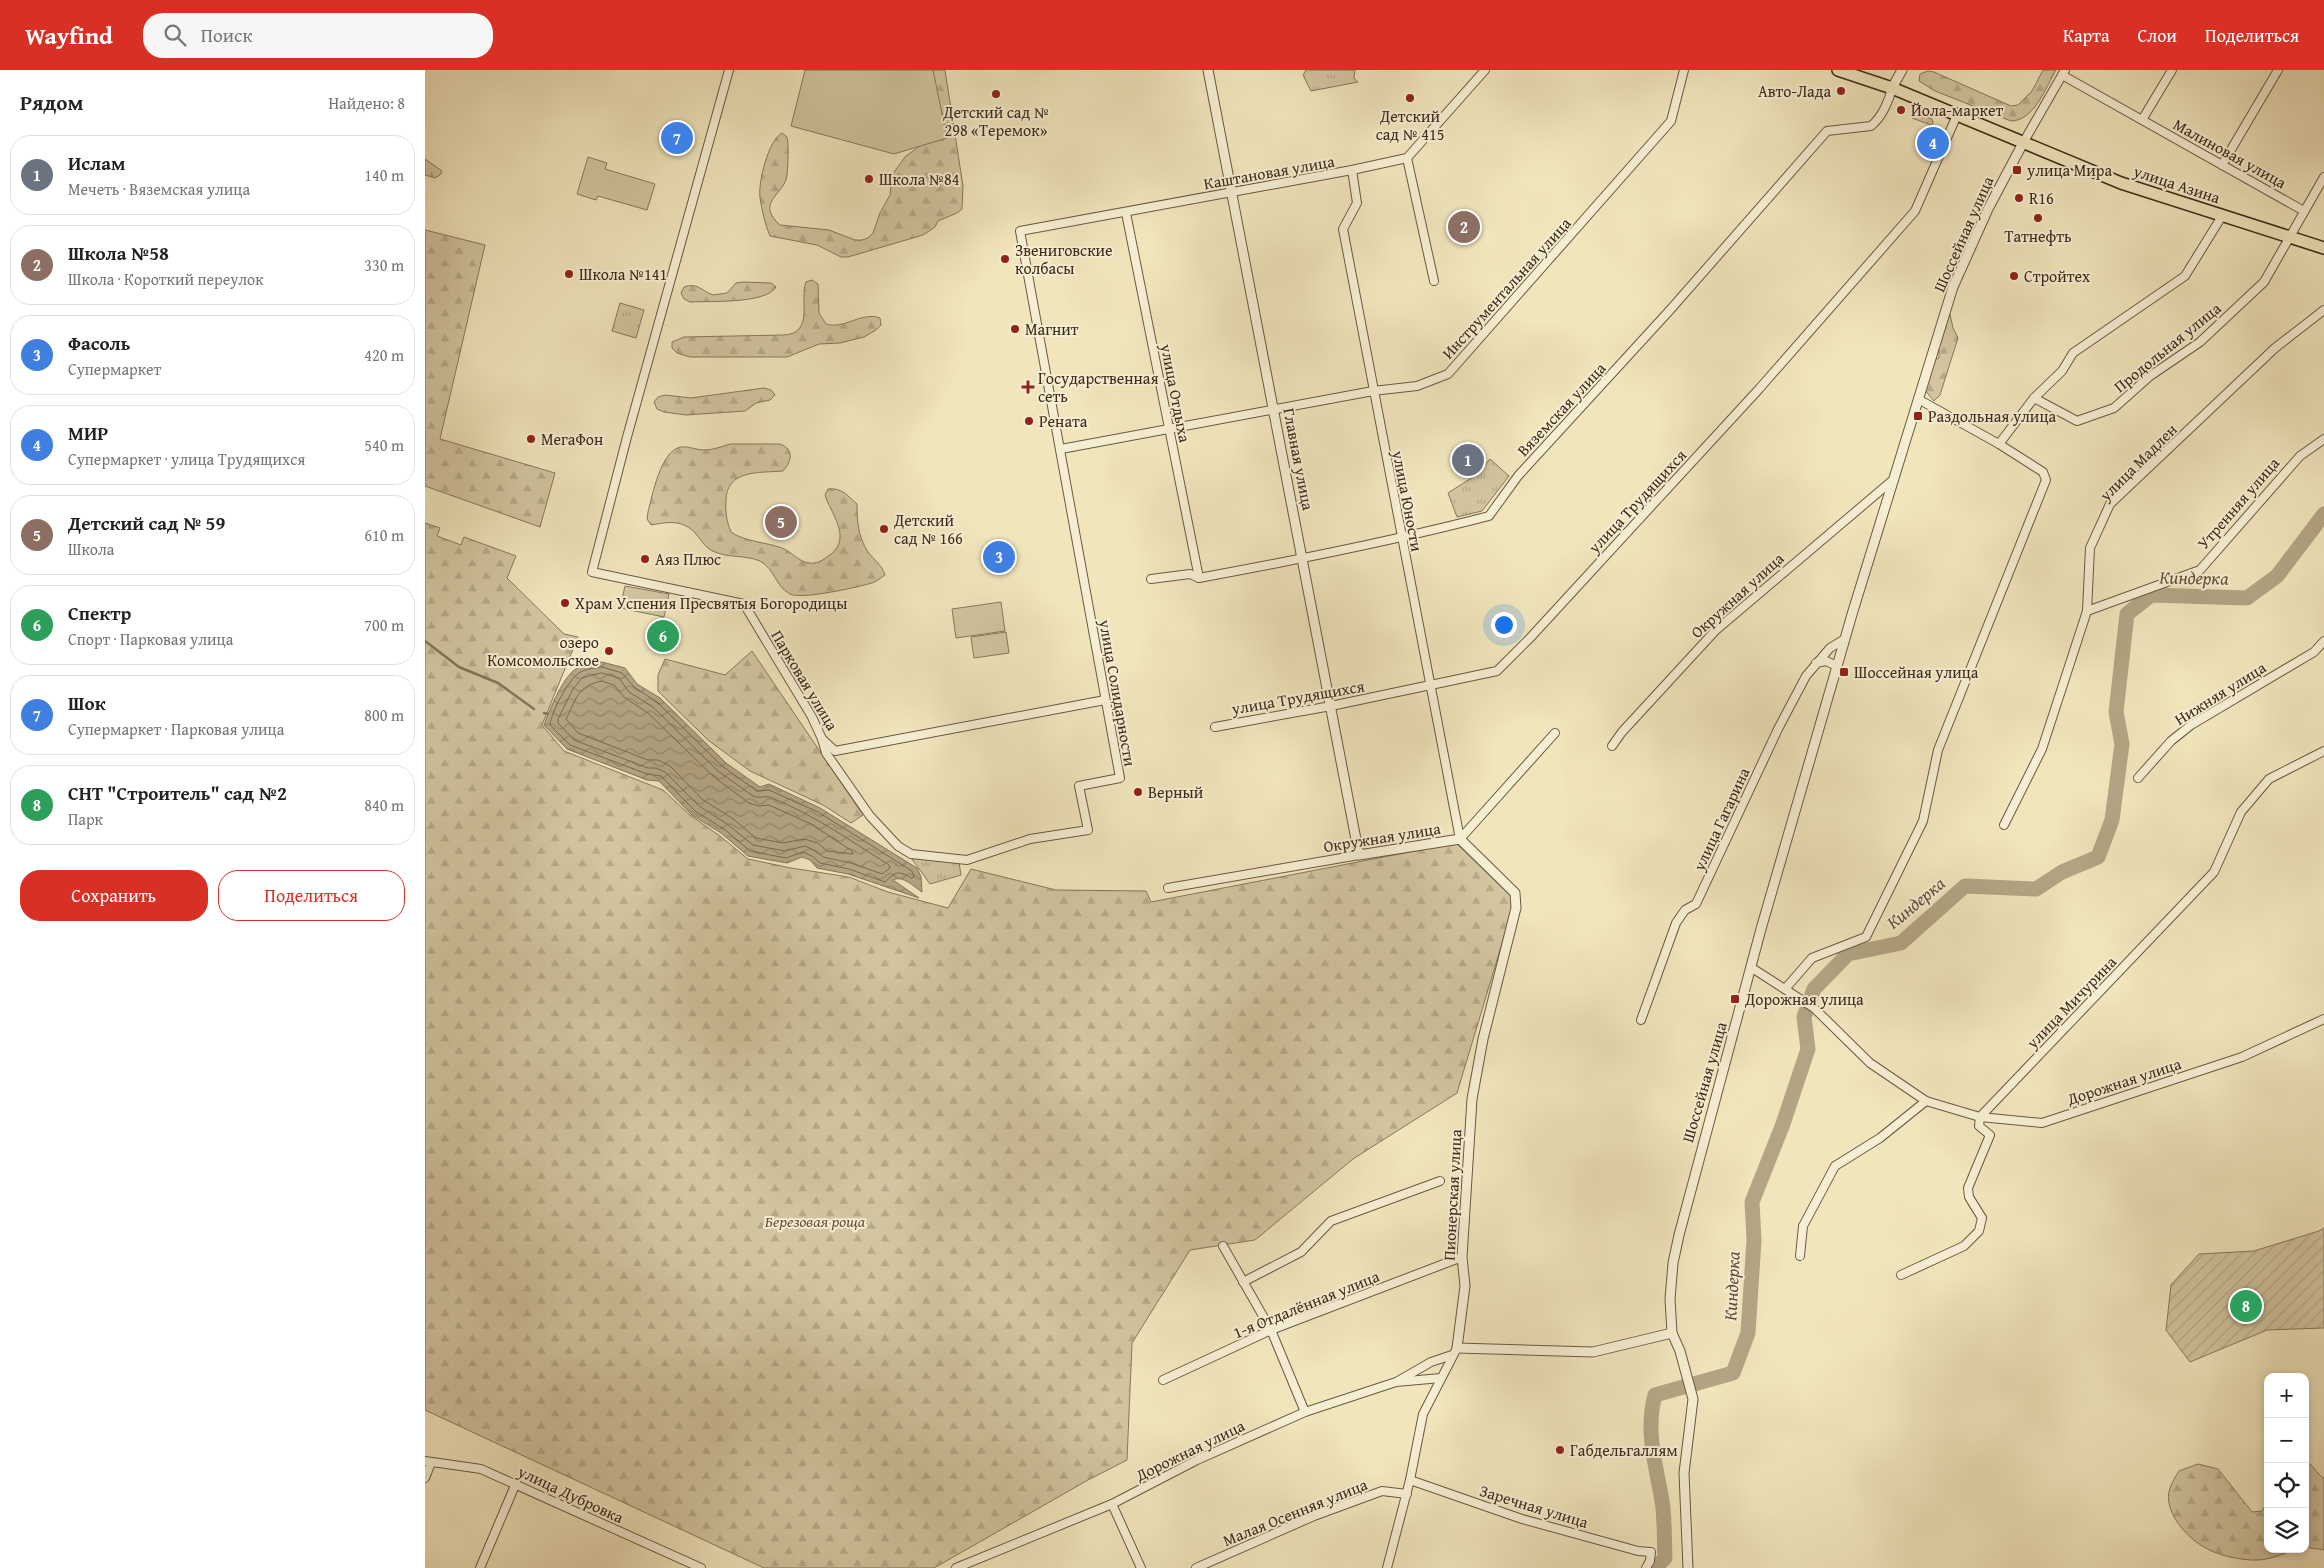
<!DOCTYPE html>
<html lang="ru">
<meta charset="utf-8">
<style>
body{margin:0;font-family:"Gentium Book Plus",serif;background:#f6f6f6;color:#222}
.controls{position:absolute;right:15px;bottom:15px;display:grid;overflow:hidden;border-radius:10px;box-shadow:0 2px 8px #0003}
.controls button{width:45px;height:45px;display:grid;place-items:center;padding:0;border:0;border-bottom:1px solid #e0e0e0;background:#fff;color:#222;font:25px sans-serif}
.you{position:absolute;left:1078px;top:554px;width:18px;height:18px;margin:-12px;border:4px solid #fff;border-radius:50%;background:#1a73e8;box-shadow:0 0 0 8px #1a73e833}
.badge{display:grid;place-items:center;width:32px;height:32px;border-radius:50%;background:#d93025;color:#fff;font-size:16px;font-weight:700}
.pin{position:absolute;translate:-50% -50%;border:2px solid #fff;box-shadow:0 1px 5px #0006}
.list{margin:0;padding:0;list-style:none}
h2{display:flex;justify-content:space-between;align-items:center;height:65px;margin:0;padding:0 20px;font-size:21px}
h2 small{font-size:16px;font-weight:400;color:#767676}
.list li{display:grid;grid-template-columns:32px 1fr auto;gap:15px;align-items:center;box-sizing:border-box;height:80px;margin:0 10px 10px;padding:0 10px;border:1px solid #e0e0e0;border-radius:20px}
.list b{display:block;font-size:19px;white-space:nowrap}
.list p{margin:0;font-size:16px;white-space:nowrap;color:#767676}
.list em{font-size:16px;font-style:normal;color:#767676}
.actions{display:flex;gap:10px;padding:15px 20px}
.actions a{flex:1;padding:11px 0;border:1px solid #d93025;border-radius:20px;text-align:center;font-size:18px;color:#d93025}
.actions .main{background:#d93025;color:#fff}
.icon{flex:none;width:28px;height:28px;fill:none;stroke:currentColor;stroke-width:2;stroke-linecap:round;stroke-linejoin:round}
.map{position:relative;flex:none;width:1899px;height:1498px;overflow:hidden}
header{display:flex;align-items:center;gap:30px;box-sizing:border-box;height:70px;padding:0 25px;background:#d93025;color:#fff}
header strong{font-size:24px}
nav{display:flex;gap:28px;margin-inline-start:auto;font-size:18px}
.search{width:350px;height:45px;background:#f6f6f6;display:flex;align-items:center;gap:12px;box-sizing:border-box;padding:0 18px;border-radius:20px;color:#767676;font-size:19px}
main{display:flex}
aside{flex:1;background:#fff}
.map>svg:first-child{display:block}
</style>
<header>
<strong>Wayfind</strong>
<div class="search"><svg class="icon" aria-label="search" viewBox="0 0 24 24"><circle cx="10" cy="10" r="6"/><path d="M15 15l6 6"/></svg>Поиск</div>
<nav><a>Карта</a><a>Слои</a><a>Поделиться</a></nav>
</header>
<main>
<aside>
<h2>Рядом<small>Найдено: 8</small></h2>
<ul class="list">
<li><span class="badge" style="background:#6b7280">1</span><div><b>Ислам</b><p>Мечеть · Вяземская улица</p></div><em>140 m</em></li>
<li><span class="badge" style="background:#8d6e63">2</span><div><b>Школа №58</b><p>Школа · Короткий переулок</p></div><em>330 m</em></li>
<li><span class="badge" style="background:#3f7fe0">3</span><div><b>Фасоль</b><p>Супермаркет</p></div><em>420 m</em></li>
<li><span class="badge" style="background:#3f7fe0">4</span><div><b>МИР</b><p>Супермаркет · улица Трудящихся</p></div><em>540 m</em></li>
<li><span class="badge" style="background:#8d6e63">5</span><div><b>Детский сад № 59</b><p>Школа</p></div><em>610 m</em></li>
<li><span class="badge" style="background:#2e9e5b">6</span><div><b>Спектр</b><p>Спорт · Парковая улица</p></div><em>700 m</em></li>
<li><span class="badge" style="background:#3f7fe0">7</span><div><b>Шок</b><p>Супермаркет · Парковая улица</p></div><em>800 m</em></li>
<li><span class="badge" style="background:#2e9e5b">8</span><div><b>СНТ &quot;Строитель&quot; сад №2</b><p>Парк</p></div><em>840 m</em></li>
</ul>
<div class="actions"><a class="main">Сохранить</a><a>Поделиться</a></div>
</aside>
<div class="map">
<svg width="1899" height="1498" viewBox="0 0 1899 1498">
<defs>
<pattern id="grass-dots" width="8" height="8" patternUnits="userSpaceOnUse" patternTransform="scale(1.25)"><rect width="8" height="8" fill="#d2c5a0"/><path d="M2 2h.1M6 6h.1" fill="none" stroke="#b5a989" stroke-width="1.8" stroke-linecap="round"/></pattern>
<pattern id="forest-firs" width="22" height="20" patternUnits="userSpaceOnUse" patternTransform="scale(1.25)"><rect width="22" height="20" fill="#d2c5a0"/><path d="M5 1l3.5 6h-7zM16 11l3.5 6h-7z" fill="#b5a989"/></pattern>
<pattern id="park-tufts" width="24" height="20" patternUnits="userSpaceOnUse" patternTransform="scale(1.25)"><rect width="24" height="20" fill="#d2c5a0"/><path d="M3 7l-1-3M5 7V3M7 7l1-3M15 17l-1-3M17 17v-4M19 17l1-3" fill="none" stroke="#b5a989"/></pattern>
<pattern id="garden-furrows" width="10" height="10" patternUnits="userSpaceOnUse" patternTransform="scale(1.25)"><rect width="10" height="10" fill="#d2c5a0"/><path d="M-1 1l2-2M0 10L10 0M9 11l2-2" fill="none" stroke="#b5a989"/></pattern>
<pattern id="water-waves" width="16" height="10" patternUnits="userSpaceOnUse" patternTransform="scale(1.25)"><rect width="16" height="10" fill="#b3a584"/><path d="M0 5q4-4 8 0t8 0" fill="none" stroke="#93876b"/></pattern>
</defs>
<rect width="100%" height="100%" fill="#f1e5bc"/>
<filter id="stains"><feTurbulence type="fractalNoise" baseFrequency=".004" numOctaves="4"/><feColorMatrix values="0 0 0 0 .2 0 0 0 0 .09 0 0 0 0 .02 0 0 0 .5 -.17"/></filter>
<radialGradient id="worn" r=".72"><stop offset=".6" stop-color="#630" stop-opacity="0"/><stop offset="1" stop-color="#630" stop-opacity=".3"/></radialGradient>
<polygon fill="url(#grass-dots)" stroke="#87785c" points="1491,44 1507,49 1508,53 1506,55 1487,48"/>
<g fill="url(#forest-firs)" stroke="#87785c">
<path d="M495,0H520L538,116L537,139L532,143L513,151L510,157L498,165L423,187H416L392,175L345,166C340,155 337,140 335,128C333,112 343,71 357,63L362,67C364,74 363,104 361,110C354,127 332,134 355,155L404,160L430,170H437L443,168L448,163L455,143L465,125L467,105L480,87L497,74Z"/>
<path d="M1618,0H1631C1621,17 1609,51 1586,51L1510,21L1494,11L1495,4L1503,1L1509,2L1586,36L1593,35L1607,21Z"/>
<polygon points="0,89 17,101 15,105 10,108 0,105"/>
<polygon points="0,160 60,175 15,369 130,403 115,457 0,416"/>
<path d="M387,210L393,214L394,243L401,254C419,260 437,241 455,248L456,255L451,260L439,267L415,273L394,274L362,287H265L252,283L247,278V272L259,267L358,265C390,264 374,230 381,212Z"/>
<path d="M318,212L346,213L351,217C341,234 285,231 265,232L259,229L256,223L259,217C272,212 277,221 288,225L302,223L311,213Z"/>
<polygon points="1525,244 1528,258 1533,268 1515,325 1509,331 1498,318 1505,307 1509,290 1514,288 1514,266"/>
<polygon points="339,318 346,320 350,325 345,330 331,333 320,341 261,345 239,342 232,339 229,332 233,327 240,325 266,328"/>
<path d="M306,374H355C369,379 367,391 358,401C335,403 301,399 301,431C300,442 302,452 306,462C320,472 341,472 357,478C367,482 374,492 384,493C391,494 397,491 402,487C429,470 407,446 400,425L403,419C416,417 423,426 432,434C432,451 433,467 443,482C449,490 457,495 460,505C456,508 452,511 447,513C433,517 377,530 365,524C350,516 350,499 335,491C321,485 304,488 290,482C281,479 277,471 271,464C258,449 243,452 226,455L222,449L223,442C227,426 236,380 256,377C263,376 272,380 279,380C288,380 298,376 306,374Z"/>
<polygon points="0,453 15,458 12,466 36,475 39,467 91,486 82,508 139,564 153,567 117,655 139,681 238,720 265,745 295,766 323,789 366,798 424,807 463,822 523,838 546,799 631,820 721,821 726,832 1031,773 1090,830 1032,1023 928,1089 830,1170 765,1180 707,1273 702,1390 663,1410 509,1498 339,1498 0,1340"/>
<polygon points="327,581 438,745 426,753 398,735 325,701 283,670 233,621 233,605 240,589 300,605"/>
<path d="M1880,1392C1889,1394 1891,1404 1899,1408V1480L1880,1477Z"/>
<path d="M1773,1394L1793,1399L1827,1442L1837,1441L1843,1432V1422V1479H1871C1856,1485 1842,1491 1826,1490C1810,1489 1792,1485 1779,1477C1761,1467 1737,1440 1745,1418C1747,1412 1751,1406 1754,1401Z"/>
</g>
<g fill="url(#park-tufts)" stroke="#87785c">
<polygon points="881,0 930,0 929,8 933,12 886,21 878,5"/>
<polygon points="195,233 219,240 211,268 187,261"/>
<polygon points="1065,389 1084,406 1057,441 1032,447 1023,423 1051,405"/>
<polygon points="484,785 534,792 536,805 505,814"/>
</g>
<polygon fill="url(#garden-furrows)" stroke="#87785c" points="1899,1158 1899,1258 1842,1260 1765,1292 1741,1260 1746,1215 1774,1184 1829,1181 1894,1161"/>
<g fill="#d2c5a0" stroke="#87785c">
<polygon points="380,0 508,0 522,68 469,84 366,56"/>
<polygon points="163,87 182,93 180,99 230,114 222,140 173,126 171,130 152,124"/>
<polygon points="200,516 244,524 239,547 195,538"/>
<polygon points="576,532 580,561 531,568 527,539"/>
<polygon points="581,562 584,583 549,588 546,567"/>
</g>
<path fill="url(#water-waves)" stroke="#837459" d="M177,592L200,598L212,614L235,628L301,693L335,717L344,714L395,738L492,798L496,807L497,822C488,816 478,805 468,810L494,828L423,804L392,798L385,790L377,787L362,793L323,786L296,763L267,745L234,711L222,710L142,679L119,655C124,641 139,603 154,597C161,594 170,593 177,592Z"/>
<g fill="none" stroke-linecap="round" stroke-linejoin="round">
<g stroke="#78684e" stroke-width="1">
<path d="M177,597L197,603L209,617L232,632L297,696L332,721L344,720L393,742L487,801L489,807L486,808C472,799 470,803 460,812L424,799L395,793L387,786L378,782L361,788L325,781L299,759L270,741L236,706L222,704L145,675L125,655C126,643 143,610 154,603C159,599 170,598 177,597Z"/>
<path d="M177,603L194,608L204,622L228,637L293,701L328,726C335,729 341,725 347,728C389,745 426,771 464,795L465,798L457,804L426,793L398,787L391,781L380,776L360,781L328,775L302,754L274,736L240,702L231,698H223L149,670L133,653V649L148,619L157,608Z"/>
<path d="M177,611L189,615L199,627L223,643L289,707L324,733L334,736L344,735L386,754L427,781L428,784L402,781L393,773L379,769L358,773L331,768L307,748L278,730L245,696L233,690H223L153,663L141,649C152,628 152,616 177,611Z"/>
</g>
<g stroke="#837459" stroke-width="2.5">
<polyline points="0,571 34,597 73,613 109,639"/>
<polyline points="119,643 123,644"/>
</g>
<path stroke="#b3a584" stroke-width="15" d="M1230,1498L1240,1488C1239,1469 1240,1449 1237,1431C1231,1395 1220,1361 1230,1325L1308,1303L1323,1263L1329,1170L1327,1132L1358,1054L1383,979L1379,947L1389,919L1423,884L1476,873L1540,816L1611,819L1637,802L1673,787L1687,750L1697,674L1691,642L1702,544L1726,525L1822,528L1852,506L1899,444"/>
<defs>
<g id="minor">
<polyline points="304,0 202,367 167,502 319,534 387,647 397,669 410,681 680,630"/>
<polyline points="1637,5 1879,141"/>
<polyline points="1717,50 1747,0"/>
<polyline points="1598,73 1640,0"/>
<polyline points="982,88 1009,211"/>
<polyline points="1797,95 1853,0"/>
<polyline points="927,100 932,133 918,159 1035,769"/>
<polyline points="701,143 774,508"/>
<polyline points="1609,328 1652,351 1689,338 1725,306 1775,272 1839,212 1899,107"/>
<polyline points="1574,374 1609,328 1637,301 1648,283 1760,206 1797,146"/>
<polyline points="636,379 948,321 992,316 1023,304 1246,51 1259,0"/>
<path d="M726,509L765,504L774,508C872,490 968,471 1064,446L1093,406L1245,240L1402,61L1446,56C1457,47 1464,31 1467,18"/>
<polyline points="1662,541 1775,500 1875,386 1899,369"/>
<polyline points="1391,593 1401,591 1412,596"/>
<polyline points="790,657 906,636 1072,601 1105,568 1334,319 1490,141 1532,45"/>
<polyline points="397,669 401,683 445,746 473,776 486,784 542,790 605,769 663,760 654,716 695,708 595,161 927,100 982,88 1060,0"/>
<polyline points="1187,676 1197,662 1290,561 1469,409"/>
<polyline points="1713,708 1746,671 1766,655 1889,582 1899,571"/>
<polyline points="1579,755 1617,679 1662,541 1665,478 1685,434 1850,278 1899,240"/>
<polyline points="1035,769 1130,663"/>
<polyline points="743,818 934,785"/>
<polyline points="1327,898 1389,938 1445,993 1501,1031 1555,1047 1617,1053 1817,987 1899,949"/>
<polyline points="1360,919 1387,888 1441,867 1498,751 1513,680 1621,410 1618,402 1574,374 1493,329"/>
<polyline points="1216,950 1251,853 1260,840 1271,834 1353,659 1381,606 1405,578 1420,569"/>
<polyline points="798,1176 846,1260 880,1342"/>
<polyline points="1375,1186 1378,1156 1410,1096 1455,1068 1501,1031"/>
<polyline points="1476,1205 1539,1176 1554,1161 1557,1148 1544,1127 1543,1118 1565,1065 1554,1056 1555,1047 1789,802 1816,742 1844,709 1899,681"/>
<polyline points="818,1212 876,1182 906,1151 1015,1111"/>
<polyline points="738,1310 846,1260 1037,1187"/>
<polyline points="973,1311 1006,1292 1027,1285"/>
<polyline points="0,1391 56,1399 276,1498"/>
<polyline points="0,1408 6,1393"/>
<polyline points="985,1410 1097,1449 1213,1481 1226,1482 1225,1491 1221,1498"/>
<polyline points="687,1434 716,1498"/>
<polyline points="55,1498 91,1413"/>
<polyline points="531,1498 687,1434 772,1390 880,1342 971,1312 1016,1308"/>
<polyline points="771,1498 889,1446 957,1421 982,1424"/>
<polyline points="962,1498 985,1410 998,1344 1032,1278"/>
</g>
<g id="tertiary">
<polyline points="783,0 934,785 1035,769 1090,823 1091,838 1058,969 1047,1029 1037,1187 1040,1216 1032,1278 1168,1282 1247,1263"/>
<polyline points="1467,18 1477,0"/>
<polyline points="1263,1498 1259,1403 1268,1329 1255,1281 1247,1263 1245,1229 1248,1193 1254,1165 1336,859 1428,541 1528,217 1563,139 1598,73"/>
</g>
<polyline id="primary" points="1413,0 1467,18 1696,113 1899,178"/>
</defs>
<use href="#minor" stroke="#695941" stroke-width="10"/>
<use href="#tertiary" stroke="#695941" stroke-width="11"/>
<use href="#primary" stroke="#3c2a18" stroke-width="14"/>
<use href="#minor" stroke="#f6eed3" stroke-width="8"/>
<use href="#tertiary" stroke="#f6eed3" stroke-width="9"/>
<use href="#primary" stroke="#f1e5bc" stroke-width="11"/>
</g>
<g fill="#8f2418" stroke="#f6eed3" stroke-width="2">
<circle cx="1416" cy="21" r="5"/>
<circle cx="571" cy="24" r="5"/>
<circle cx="985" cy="28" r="5"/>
<circle cx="1476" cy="40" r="5"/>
<rect x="1587" y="95" width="10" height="10" rx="2.5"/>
<circle cx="444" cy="109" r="5"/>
<circle cx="1594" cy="128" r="5"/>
<circle cx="1613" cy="148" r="5"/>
<circle cx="580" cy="189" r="5"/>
<circle cx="144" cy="204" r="5"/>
<circle cx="1589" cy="206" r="5"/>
<circle cx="590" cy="259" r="5"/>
<path d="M600.5 309.5h5v5h5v5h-5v5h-5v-5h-5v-5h5z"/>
<rect x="1488" y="341" width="10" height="10" rx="2.5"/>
<circle cx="604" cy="351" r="5"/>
<circle cx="106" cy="369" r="5"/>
<circle cx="459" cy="459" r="5"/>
<circle cx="220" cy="489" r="5"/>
<circle cx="140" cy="533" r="5"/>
<circle cx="184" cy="581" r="5"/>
<rect x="1414" y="597" width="10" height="10" rx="2.5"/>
<circle cx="713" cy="722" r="5"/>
<rect x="1305" y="924" width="10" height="10" rx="2.5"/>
<circle cx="1135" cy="1380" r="5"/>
</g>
<g text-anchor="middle" stroke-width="4" stroke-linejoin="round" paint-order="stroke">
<g font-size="16" fill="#3c2a18" stroke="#f6eed3" text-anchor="start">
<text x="1406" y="27" text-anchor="end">Авто-Лада</text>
<text x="1486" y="46">Йола-маркет</text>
<text x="571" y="48" text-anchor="middle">Детский сад №<tspan x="571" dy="18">298 «Теремок»</tspan></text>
<text x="985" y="52" text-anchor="middle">Детский<tspan x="985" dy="18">сад № 415</tspan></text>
<text x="1602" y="106">улица Мира</text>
<text x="454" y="115">Школа №84</text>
<text x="1604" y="134">R16</text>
<text x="1613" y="172" text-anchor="middle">Татнефть</text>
<text x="590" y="186">Звениговские<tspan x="590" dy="18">колбасы</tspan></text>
<text x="154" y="210">Школа №141</text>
<text x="1599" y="212">Стройтех</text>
<text x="600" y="265">Магнит</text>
<text x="613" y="314">Государственная<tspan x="613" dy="18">сеть</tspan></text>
<text x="1503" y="352">Раздольная улица</text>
<text x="614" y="357">Рената</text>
<text x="116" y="375">МегаФон</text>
<text x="469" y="456">Детский<tspan x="469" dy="18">сад № 166</tspan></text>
<text x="230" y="495">Аяз Плюс</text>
<text x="150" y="539">Храм Успения Пресвятыя Богородицы</text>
<text x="174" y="578" text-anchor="end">озеро<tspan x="174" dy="18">Комсомольское</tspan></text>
<text x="1429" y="608">Шоссейная улица</text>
<text x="723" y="728">Верный</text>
<text x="1320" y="935">Дорожная улица</text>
<text x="1145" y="1386">Габдельгаллям</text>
</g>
<g font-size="16" fill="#3c2a18" stroke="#f6eed3">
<text transform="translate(1805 83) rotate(29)" y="6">Малиновая улица</text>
<text transform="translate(844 102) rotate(-10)" y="6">Каштановая улица</text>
<text transform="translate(1752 114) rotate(18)" y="6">улица Азина</text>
<text transform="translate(1538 164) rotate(-66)" y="6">Шоссейная улица</text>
<text transform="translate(1081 218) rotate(-48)" y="6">Инструментальная улица</text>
<text transform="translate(1742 277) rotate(-39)" y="6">Продольная улица</text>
<text transform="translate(751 323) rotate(79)" y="6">улица Отдыха</text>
<text transform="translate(1136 339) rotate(-47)" y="6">Вяземская улица</text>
<text transform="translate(874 389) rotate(79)" y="6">Главная улица</text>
<text transform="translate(1713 392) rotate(-45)" y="6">улица Мадлен</text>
<text transform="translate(983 431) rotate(79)" y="6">улица Юности</text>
<text transform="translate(1212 431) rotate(-47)" y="6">улица Трудящихся</text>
<text transform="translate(1813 433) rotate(-49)" y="6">Утренняя улица</text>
<text transform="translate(1312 525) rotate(-42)" y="6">Окружная улица</text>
<text transform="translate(380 610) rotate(59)" y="6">Парковая улица</text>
<text transform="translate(693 623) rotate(80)" y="6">улица Солидарности</text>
<text transform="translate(1795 623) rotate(-32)" y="6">Нижняя улица</text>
<text transform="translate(873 627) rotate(-10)" y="6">улица Трудящихся</text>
<text transform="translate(1296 749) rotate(-65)" y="6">улица Гагарина</text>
<text transform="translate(957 767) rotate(-9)" y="6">Окружная улица</text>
<text transform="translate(1646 932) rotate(-46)" y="6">улица Мичурина</text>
<text transform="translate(1699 1011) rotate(-18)" y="6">Дорожная улица</text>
<text transform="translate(1279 1012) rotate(-74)" y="6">Шоссейная улица</text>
<text transform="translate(1027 1125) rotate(-87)" y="6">Пионерская улица</text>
<text transform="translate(881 1234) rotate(-22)" y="6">1-я Отдалённая улица</text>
<text transform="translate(765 1380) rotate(-26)" y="6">Дорожная улица</text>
<text transform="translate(146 1424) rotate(25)" y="6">улица Дубровка</text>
<text transform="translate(1109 1436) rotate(17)" y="6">Заречная улица</text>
<text transform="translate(870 1442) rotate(-22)" y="6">Малая Осенняя улица</text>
</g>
<g font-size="16" font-style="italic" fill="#62513a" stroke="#f6eed3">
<text x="390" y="1157">Березовая роща</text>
</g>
<g font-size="18" font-style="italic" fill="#604f38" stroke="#f6eed3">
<text transform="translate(1769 508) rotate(1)" y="6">Киндерка</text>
<text transform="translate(1491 833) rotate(-40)" y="6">Киндерка</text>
<text transform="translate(1307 1216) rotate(-87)" y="6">Киндерка</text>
</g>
</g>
<rect width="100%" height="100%" filter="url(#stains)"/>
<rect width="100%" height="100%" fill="url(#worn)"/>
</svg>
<div class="controls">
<button>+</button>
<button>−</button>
<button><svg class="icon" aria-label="locate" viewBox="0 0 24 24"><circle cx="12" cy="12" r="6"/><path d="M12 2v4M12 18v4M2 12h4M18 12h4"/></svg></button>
<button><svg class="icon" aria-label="layers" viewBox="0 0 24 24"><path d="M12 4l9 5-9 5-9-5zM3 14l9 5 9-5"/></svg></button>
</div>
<div class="you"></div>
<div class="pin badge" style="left:1043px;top:390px;background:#6b7280">1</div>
<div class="pin badge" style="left:1039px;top:157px;background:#8d6e63">2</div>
<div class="pin badge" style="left:574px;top:487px;background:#3f7fe0">3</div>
<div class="pin badge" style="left:1508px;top:73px;background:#3f7fe0">4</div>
<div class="pin badge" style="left:356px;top:452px;background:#8d6e63">5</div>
<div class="pin badge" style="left:238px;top:566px;background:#2e9e5b">6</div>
<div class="pin badge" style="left:252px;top:68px;background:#3f7fe0">7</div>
<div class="pin badge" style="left:1821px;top:1236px;background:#2e9e5b">8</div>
</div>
</main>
